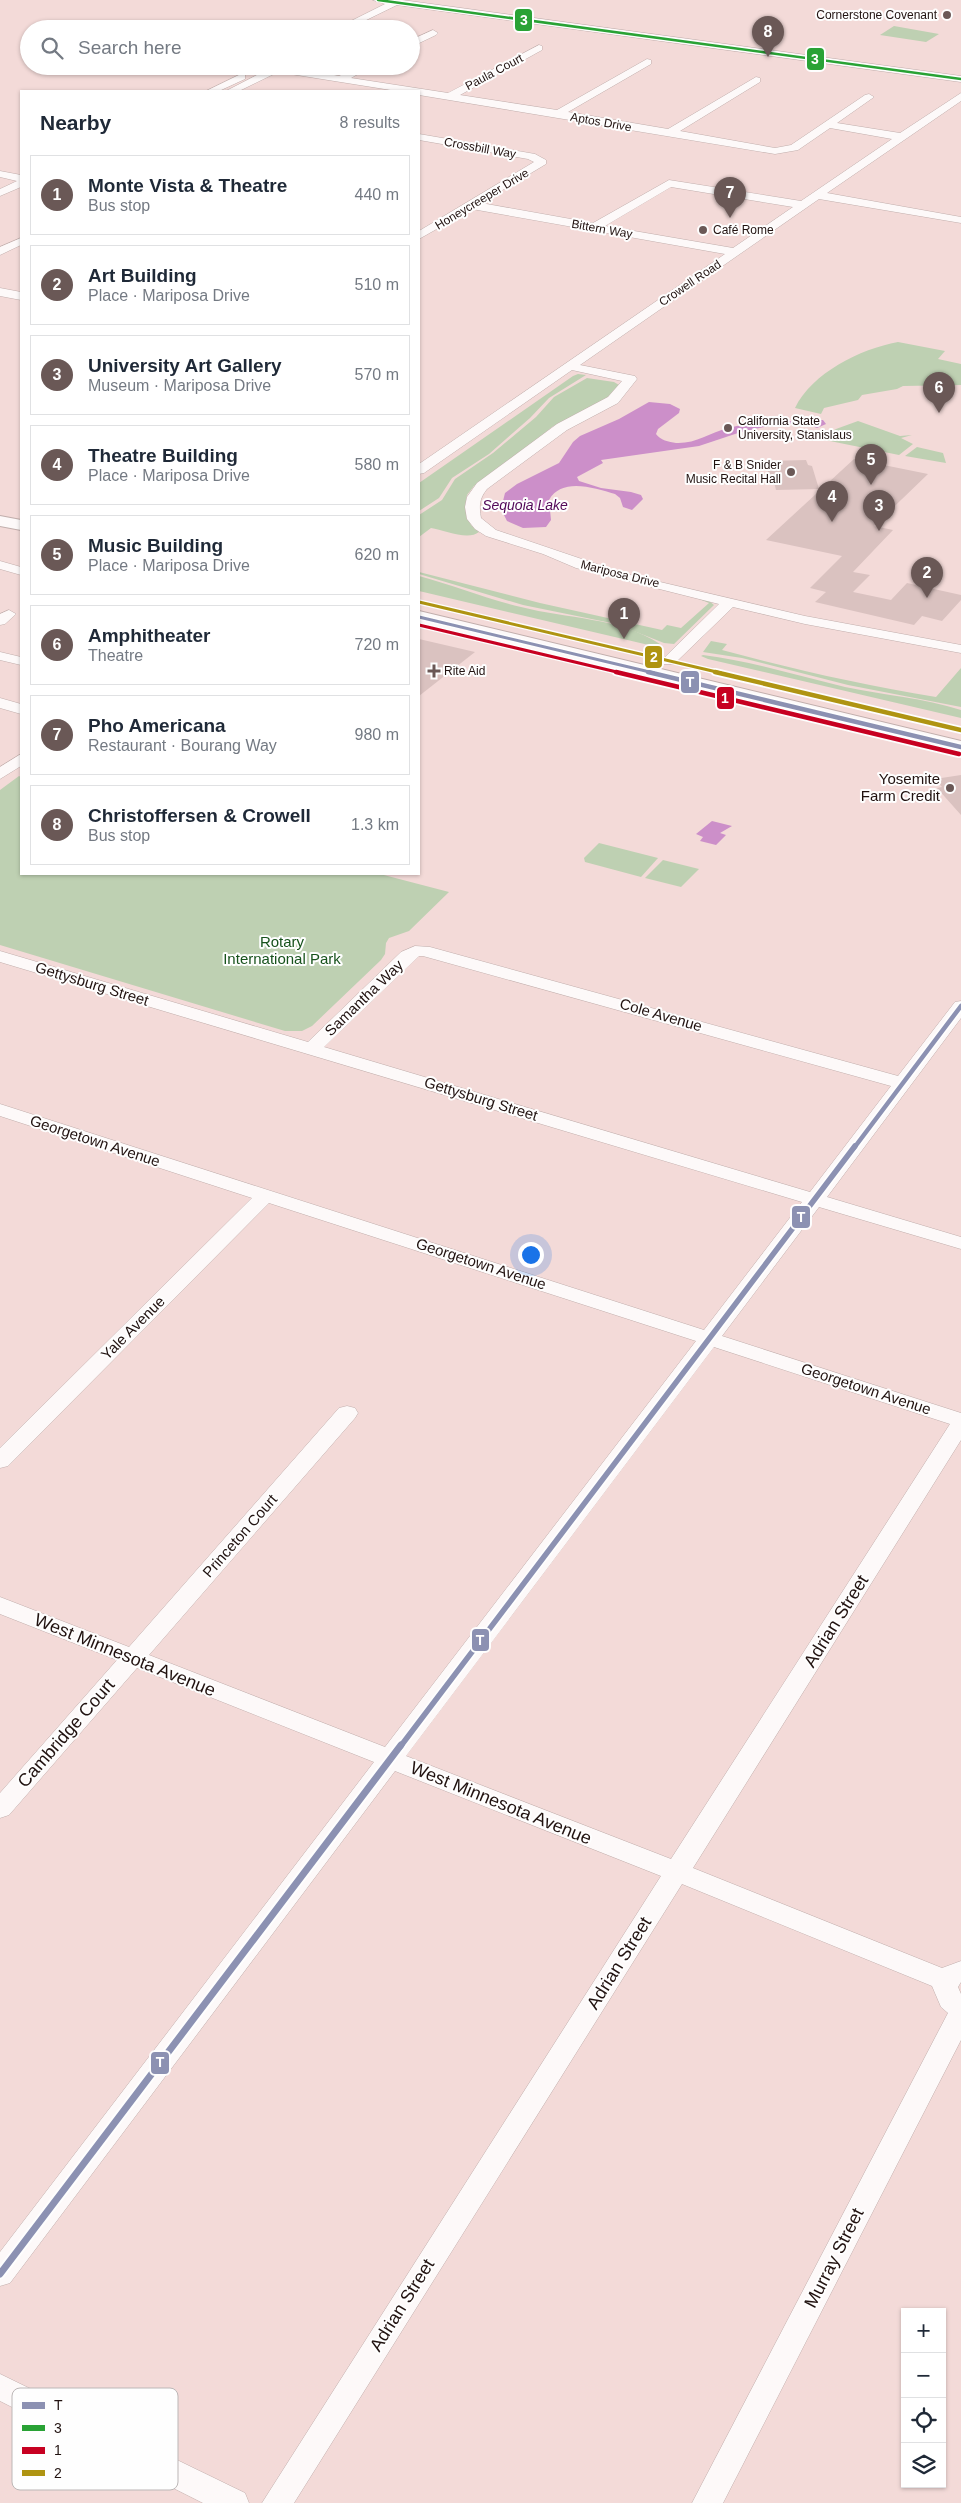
<!DOCTYPE html>
<meta charset="utf-8">
<style>
body{margin:0;font-family:Helvetica,sans-serif;background:#f2f2f3;color:#1f2937}
.controls{position:absolute;right:15px;bottom:15px;display:grid;overflow:hidden;border-radius:0px;box-shadow:0 1px 4px #0004}
.controls button{width:45px;height:45px;display:grid;place-items:center;padding:0;border:0;border-bottom:1px solid #e0e1e3;background:#fff;color:#1f2937;font:25px sans-serif}
.you{position:absolute;left:530px;top:1254px;width:18px;height:18px;margin:-12px;border:4px solid #fff;border-radius:50%;background:#1a73e8;box-shadow:0 0 0 8px #1a73e833}
.badge{display:grid;place-items:center;width:32px;height:32px;border-radius:50%;background:#6a5856;color:#fff;font-size:16px;font-weight:700}
.pin{position:absolute;translate:-50% -41px;filter:drop-shadow(0 1px 2px #0008)}
.pin::after{content:'';position:absolute;top:26px;width:18px;height:15px;background:inherit;clip-path:polygon(0 0,100% 0,50% 100%)}
.list{margin:0;padding:0;list-style:none}
h2{display:flex;justify-content:space-between;align-items:center;height:65px;margin:0;padding:0 20px;font-size:21px}
h2 small{font-size:16px;font-weight:400;color:#747a83}
.list li{display:grid;grid-template-columns:32px 1fr auto;gap:15px;align-items:center;box-sizing:border-box;height:80px;margin:0 10px 10px;padding:0 10px;border:1px solid #e0e1e3;border-radius:0px}
.list b{display:block;font-size:19px;white-space:nowrap}
.list p{margin:0;font-size:16px;white-space:nowrap;color:#747a83}
.list em{font-size:16px;font-style:normal;color:#747a83}
.icon{flex:none;width:28px;height:28px;fill:none;stroke:currentColor;stroke-width:2;stroke-linecap:round;stroke-linejoin:round}
.map{position:relative;flex:none;width:961px;height:2503px;overflow:hidden}
.search{position:absolute;background:#fff;box-shadow:0 1px 4px #0004;left:20px;top:20px;width:400px;height:55px;display:flex;align-items:center;gap:12px;box-sizing:border-box;padding:0 18px;border-radius:28px;color:#747a83;font-size:19px}
.panel{position:absolute;background:#fff;box-shadow:0 1px 4px #0004;left:20px;top:90px;width:400px;height:785px;border-radius:0px}
.map>svg:first-child{display:block}
</style>
<div class="map">
<svg width="961" height="2503" viewBox="0 0 961 2503">
<rect width="100%" height="100%" fill="#f3dad8"/>
<g fill="#bed0b2">
<polygon points="894,26 939,34 926,42 880,35"/>
<path d="M898,342L945,351L938,359L961,364V385L903,386L897,389L862,395L858,400L824,408L821,414L795,408C812,373 860,349 898,342Z"/>
<polygon points="578,374 586,375 549,398 530,418 489,454 452,478 439,498 419,511 419,483 573,376"/>
<path d="M587,378L614,382L619,385L605,400L552,427L519,455L474,486L467,495L465,507L471,525L479,532C468,541 444,530 431,528L419,537V515L442,500L455,479L493,453L536,417L554,397Z"/>
<polygon points="858,421 900,436 912,435 901,438 913,444 899,455 820,439 836,429"/>
<polygon points="917,447 943,453 946,463 905,456"/>
<polygon points="419,572 540,603 662,630 667,625 681,628 709,603 699,599 709,601 714,605 674,644 664,643 616,624 523,605 419,574"/>
<path d="M419,576C453,585 486,599 521,607C567,619 619,617 660,644L653,646L419,591Z"/>
<path d="M711,641L727,644L722,650C793,669 863,685 936,697L961,668V707L848,685L742,658L703,652Z"/>
<path d="M703,655C751,661 798,676 845,687C883,695 924,698 961,710V718L708,659L701,656Z"/>
<polygon points="19,776 21,777 21,874 380,874 449,892 409,931 389,938 386,943 385,954 381,960 312,1026 302,1031 285,1031 0,945 0,790"/>
<polygon points="599,843 658,858 641,877 585,862 584,858"/>
<polygon points="663,860 699,869 681,887 645,878"/>
</g>
<g fill="#cc8fc9">
<path d="M649,402L670,404L680,409L679,413L658,429L656,434C660,440 669,442 676,443C695,444 710,433 728,428C759,421 791,421 823,420L826,424L817,428L807,424H778L741,432L699,446L601,460L603,463L577,477L579,481L601,488L631,492L641,495L643,499L632,510L623,507L620,498L615,494C594,488 562,477 549,500L551,520L546,527L523,528L507,521L501,509L505,493L517,484L559,463L573,442L580,436L619,419Z"/>
<polygon points="712,821 732,826 720,833 726,835 716,845 700,841 703,837 696,834"/>
</g>
<g fill="#dac2c0">
<polygon points="854,459 928,474 874,526 893,530 853,572 870,575 853,592 891,600 907,583 961,595 961,600 942,621 922,616 914,625 815,602 826,592 810,588 842,556 766,540"/>
<polygon points="806,460 808,465 812,466 819,489 776,490 774,482 770,482 767,466 770,466 769,461"/>
<polygon points="419,639 475,652 419,696"/>
<polygon points="961,775 961,815 937,788 942,787 935,779"/>
</g>
<g fill="none" stroke-linecap="round" stroke-linejoin="round">
<defs>
<g id="minor">
<polygon points="373,0 402,0 961,76 961,82 397,5 348,29 335,29 385,4"/>
<polygon points="433,30 438,33 436,35 411,47 411,40"/>
<path d="M539,45L542,46V50L460,95L557,110L647,59L651,60V64L568,112L668,129L756,77L760,78V82L680,131L775,148L791,145L865,95L869,94L874,97L837,123L900,133L961,93V101L827,193L961,217V223L819,199L580,365L635,376L637,379L618,403L567,430L487,489C479,499 479,506 481,518L496,530L626,574L805,616L961,645V653L805,624L733,607L674,664H664L661,661L664,658L719,604L576,568L543,554L486,536L475,529L467,519L465,507L467,497L477,483L557,424L608,397L622,381L572,370L424,473L419,474V464L725,254L472,209L419,239V231L534,162L528,159L419,140V134L535,154L546,160V164L481,203L593,223L669,180L801,201L892,139L830,128L798,150L775,154L419,95V91H397L278,72L239,91H226L274,66H288L339,76L359,66H372L351,78L448,93ZM671,187L793,207L733,248L605,226Z"/>
<polygon points="241,74 245,75 245,79 219,91 206,91"/>
<polygon points="0,171 21,175 21,187 0,196 0,189 17,181 0,177"/>
<polygon points="21,238 21,245 0,255 0,247"/>
<polygon points="0,288 21,292 21,300 0,296"/>
<polygon points="0,561 21,567 21,575 0,569"/>
<polygon points="9,610 16,614 5,624 0,625 0,614"/>
<polygon points="0,652 21,657 21,665 0,660"/>
<polygon points="0,698 21,704 21,714 0,708"/>
<polygon points="21,754 21,766 0,779 0,767"/>
<path d="M415,946L430,947L898,1076L955,1002L961,1001V1018L827,1197L961,1237V1249L819,1207L722,1336L961,1413V1440L693,1868L942,1968L961,1961V1982L958,1987L961,1994V2040L723,2503H692L948,2013L941,2007L932,1986L682,1884L294,2503H262L661,1876L395,1771L10,2283L0,2286V2252L374,1762L137,1668L9,1815L0,1818V1793L117,1660L0,1614V1597L129,1647L339,1408L347,1406L355,1408L358,1413L355,1418L149,1655L385,1747L696,1341L269,1203L8,1466L0,1468V1448L252,1198L0,1116V1104L704,1330L802,1202L0,962V951L308,1042L401,952ZM419,956H423L891,1086L810,1192L324,1047ZM714,1347L950,1424L671,1859L406,1756Z"/>
<polygon points="0,2374 245,2493 249,2503 203,2503 0,2401"/>
</g>
<g id="major">
<polygon points="0,516 21,520 21,530 0,526"/>
<polygon points="419,611 961,741 961,753 419,623"/>
</g>
</defs>
<use href="#minor" stroke="#c1aeac" stroke-width="1"/>
<use href="#major" stroke="#c1aeac" stroke-width="2"/>
<use href="#minor" fill="#fdf9f9" fill-rule="evenodd"/>
<use href="#major" fill="#fdf9f9" fill-rule="evenodd"/>
<defs>
<polyline id="bus-1-far3" points="419,617 654,673"/>
<g id="bus-1-far2">
<polyline points="648,672 961,747"/>
<polyline points="854,1148 961,1006"/>
</g>
<polyline id="bus-1-far1" points="400,1747 855,1146"/>
<polyline id="bus-1" points="0,2274 401,1745"/>
<polyline id="bus-2" points="378,0 961,79"/>
<polyline id="bus-3-far1" points="419,625 621,673"/>
<polyline id="bus-3" points="616,672 959,754"/>
<polyline id="bus-4-far1" points="419,602 721,673"/>
<polyline id="bus-4" points="715,672 961,730"/>
</defs>
<use href="#bus-1-far3" stroke="#fefefe" stroke-width="5.5"/>
<use href="#bus-1-far2" stroke="#fefefe" stroke-width="8"/>
<use href="#bus-1-far1" stroke="#fefefe" stroke-width="9"/>
<use href="#bus-1" stroke="#fefefe" stroke-width="11"/>
<use href="#bus-2" stroke="#fefefe" stroke-width="4.5"/>
<use href="#bus-3-far1" stroke="#fefefe" stroke-width="5.5"/>
<use href="#bus-3" stroke="#fefefe" stroke-width="8"/>
<use href="#bus-4-far1" stroke="#fefefe" stroke-width="5.5"/>
<use href="#bus-4" stroke="#fefefe" stroke-width="8"/>
<use href="#bus-1-far3" stroke="#8c91b2" stroke-width="3"/>
<use href="#bus-1-far2" stroke="#8c91b2" stroke-width="4.5"/>
<use href="#bus-1-far1" stroke="#8c91b2" stroke-width="5.5"/>
<use href="#bus-1" stroke="#8c91b2" stroke-width="7"/>
<use href="#bus-2" stroke="#29a235" stroke-width="2.5"/>
<use href="#bus-3-far1" stroke="#c70021" stroke-width="3"/>
<use href="#bus-3" stroke="#c70021" stroke-width="4.5"/>
<use href="#bus-4-far1" stroke="#af9412" stroke-width="3"/>
<use href="#bus-4" stroke="#af9412" stroke-width="4.5"/>
</g>
<g fill="#6a5856" stroke="#fefefe" stroke-width="2">
<circle cx="947" cy="15" r="5"/>
<circle cx="703" cy="230" r="5"/>
<circle cx="728" cy="428" r="5"/>
<circle cx="791" cy="472" r="5"/>
<path d="M431.5 663.5h5v5h5v5h-5v5h-5v-5h-5v-5h5z"/>
<circle cx="950" cy="788" r="5"/>
</g>
<g text-anchor="middle" stroke-width="4" stroke-linejoin="round" paint-order="stroke">
<g font-size="12" fill="#211210" stroke="#fefefe" text-anchor="start">
<text x="937" y="19" text-anchor="end">Cornerstone Covenant</text>
<text x="713" y="234">Café Rome</text>
<text x="738" y="425">California State<tspan x="738" dy="14">University, Stanislaus</tspan></text>
<text x="781" y="469" text-anchor="end">F &amp; B Snider<tspan x="781" dy="14">Music Recital Hall</tspan></text>
<text x="444" y="675">Rite Aid</text>
</g>
<g font-size="12" fill="#211210" stroke="#fefefe">
<text transform="translate(494 72) rotate(-28)" y="4">Paula Court</text>
<text transform="translate(601 122) rotate(10)" y="4">Aptos Drive</text>
<text transform="translate(480 148) rotate(10)" y="4">Crossbill Way</text>
<text transform="translate(482 199) rotate(-31)" y="4">Honeycreeper Drive</text>
<text transform="translate(602 229) rotate(10)" y="4">Bittern Way</text>
<text transform="translate(690 283) rotate(-34)" y="4">Crowell Road</text>
<text transform="translate(620 574) rotate(14)" y="4">Mariposa Drive</text>
</g>
<g font-size="14" font-style="italic" fill="#520858" stroke="#fefefe">
<text x="525" y="510">Sequoia Lake</text>
</g>
<g font-size="15" fill="#211210" stroke="#fefefe" text-anchor="end">
<text x="940" y="784">Yosemite<tspan x="940" dy="17">Farm Credit</tspan></text>
</g>
<g font-size="15" fill="#17521c" stroke="#fefefe">
<text x="282" y="947">Rotary<tspan x="282" dy="17">International Park</tspan></text>
</g>
<g font-size="15" fill="#211210" stroke="#fefefe">
<text transform="translate(92 984) rotate(17)" y="5">Gettysburg Street</text>
<text transform="translate(364 998) rotate(-44)" y="5">Samantha Way</text>
<text transform="translate(661 1015) rotate(16)" y="5">Cole Avenue</text>
<text transform="translate(481 1099) rotate(17)" y="5">Gettysburg Street</text>
<text transform="translate(95 1141) rotate(18)" y="5">Georgetown Avenue</text>
<text transform="translate(481 1264) rotate(18)" y="5">Georgetown Avenue</text>
<text transform="translate(133 1328) rotate(-45)" y="5">Yale Avenue</text>
<text transform="translate(866 1389) rotate(18)" y="5">Georgetown Avenue</text>
<text transform="translate(240 1536) rotate(-49)" y="5">Princeton Court</text>
</g>
<g font-size="18" fill="#211210" stroke="#fefefe">
<text transform="translate(836 1621) rotate(-58)" y="6">Adrian Street</text>
<text transform="translate(125 1655) rotate(22)" y="6">West Minnesota Avenue</text>
<text transform="translate(66 1733) rotate(-49)" y="6">Cambridge Court</text>
<text transform="translate(501 1803) rotate(22)" y="6">West Minnesota Avenue</text>
<text transform="translate(619 1963) rotate(-58)" y="6">Adrian Street</text>
<text transform="translate(834 2258) rotate(-63)" y="6">Murray Street</text>
<text transform="translate(402 2305) rotate(-58)" y="6">Adrian Street</text>
</g>
</g>
<rect x="12" y="2388" width="166" height="102" rx="8" fill="#fefefe" stroke="#bcb7b7" stroke-width="1"/>
<rect x="22" y="2402" width="23" height="7" fill="#8c91b2"/>
<rect x="22" y="2425" width="23" height="6" fill="#29a235"/>
<rect x="22" y="2447" width="23" height="7" fill="#c70021"/>
<rect x="22" y="2470" width="23" height="6" fill="#af9412"/>
<g font-size="14" fill="#211210">
<text x="54" y="2410">T</text>
<text x="54" y="2433">3</text>
<text x="54" y="2455">1</text>
<text x="54" y="2478">2</text>
</g>
<g stroke="#fefefe" stroke-width="2">
<rect x="514" y="8" width="19" height="24" rx="5" fill="#29a235"/>
<rect x="806" y="47" width="19" height="24" rx="5" fill="#29a235"/>
<rect x="644" y="645" width="19" height="24" rx="5" fill="#af9412"/>
<rect x="680" y="670" width="20" height="24" rx="5" fill="#8c91b2"/>
<rect x="716" y="686" width="19" height="24" rx="5" fill="#c70021"/>
<rect x="791" y="1205" width="20" height="24" rx="5" fill="#8c91b2"/>
<rect x="471" y="1628" width="19" height="24" rx="5" fill="#8c91b2"/>
<rect x="150" y="2051" width="20" height="24" rx="5" fill="#8c91b2"/>
</g>
<g font-size="14" text-anchor="middle" font-weight="bold" fill="#fff">
<text x="524" y="25">3</text>
<text x="815" y="64">3</text>
<text x="654" y="662">2</text>
<text x="690" y="687">T</text>
<text x="725" y="703">1</text>
<text x="801" y="1222">T</text>
<text x="480" y="1645">T</text>
<text x="160" y="2067">T</text>
</g>
</svg>
<div class="controls">
<button>+</button>
<button>−</button>
<button><svg class="icon" aria-label="locate" viewBox="0 0 24 24"><circle cx="12" cy="12" r="6"/><path d="M12 2v4M12 18v4M2 12h4M18 12h4"/></svg></button>
<button><svg class="icon" aria-label="layers" viewBox="0 0 24 24"><path d="M12 4l9 5-9 5-9-5zM3 14l9 5 9-5"/></svg></button>
</div>
<div class="you"></div>
<div class="pin badge" style="left:624px;top:639px">1</div>
<div class="pin badge" style="left:927px;top:598px">2</div>
<div class="pin badge" style="left:879px;top:531px">3</div>
<div class="pin badge" style="left:832px;top:522px">4</div>
<div class="pin badge" style="left:871px;top:485px">5</div>
<div class="pin badge" style="left:939px;top:413px">6</div>
<div class="pin badge" style="left:730px;top:218px">7</div>
<div class="pin badge" style="left:768px;top:57px">8</div>
<div class="search"><svg class="icon" aria-label="search" viewBox="0 0 24 24"><circle cx="10" cy="10" r="6"/><path d="M15 15l6 6"/></svg>Search here</div>
<section class="panel">
<h2>Nearby<small>8 results</small></h2>
<ul class="list">
<li><span class="badge">1</span><div><b>Monte Vista &amp; Theatre</b><p>Bus stop</p></div><em>440 m</em></li>
<li><span class="badge">2</span><div><b>Art Building</b><p>Place · Mariposa Drive</p></div><em>510 m</em></li>
<li><span class="badge">3</span><div><b>University Art Gallery</b><p>Museum · Mariposa Drive</p></div><em>570 m</em></li>
<li><span class="badge">4</span><div><b>Theatre Building</b><p>Place · Mariposa Drive</p></div><em>580 m</em></li>
<li><span class="badge">5</span><div><b>Music Building</b><p>Place · Mariposa Drive</p></div><em>620 m</em></li>
<li><span class="badge">6</span><div><b>Amphitheater</b><p>Theatre</p></div><em>720 m</em></li>
<li><span class="badge">7</span><div><b>Pho Americana</b><p>Restaurant · Bourang Way</p></div><em>980 m</em></li>
<li><span class="badge">8</span><div><b>Christoffersen &amp; Crowell</b><p>Bus stop</p></div><em>1.3 km</em></li>
</ul>
</section>
</div>
